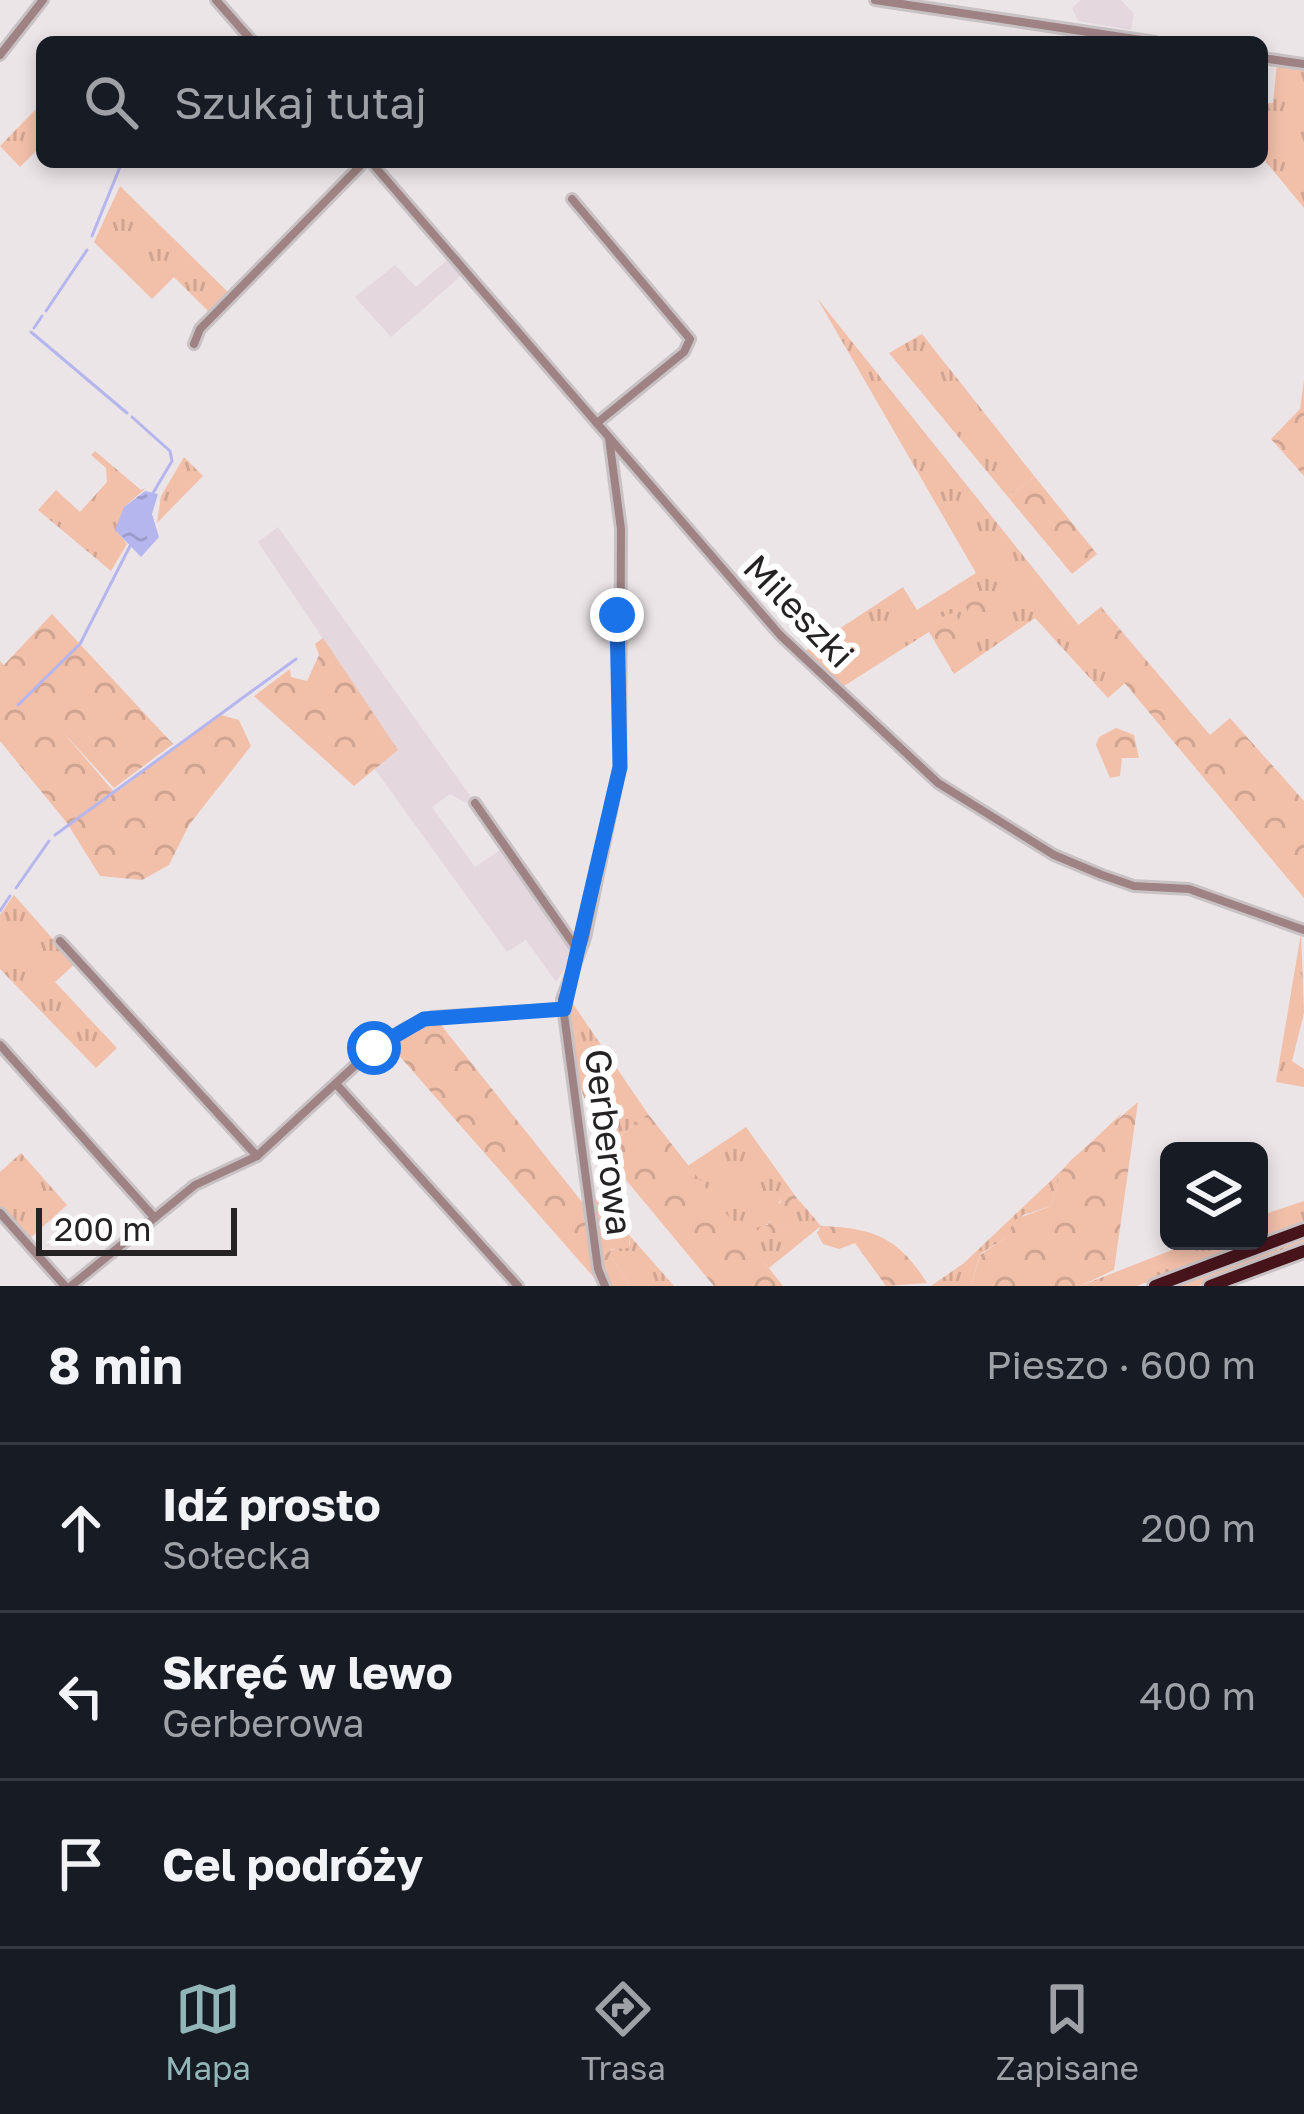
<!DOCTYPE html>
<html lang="pl">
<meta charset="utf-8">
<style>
body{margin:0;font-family:"Golos Text",sans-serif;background:#242831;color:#f1f3f6}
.controls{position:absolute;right:36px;bottom:36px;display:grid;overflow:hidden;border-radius:18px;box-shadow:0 6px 18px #0003}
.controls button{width:108px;height:108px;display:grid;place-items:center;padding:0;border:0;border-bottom:3px solid #363941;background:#171b24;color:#f1f3f6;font:60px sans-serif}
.scale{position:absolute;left:36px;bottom:30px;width:201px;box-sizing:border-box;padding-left:12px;border:6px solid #242223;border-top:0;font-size:33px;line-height:42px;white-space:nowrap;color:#242223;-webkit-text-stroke:9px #fff;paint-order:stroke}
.stop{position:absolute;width:36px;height:36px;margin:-27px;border:9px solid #1a73e8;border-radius:50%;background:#fff}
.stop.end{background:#1a73e8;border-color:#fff;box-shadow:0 3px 12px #0008}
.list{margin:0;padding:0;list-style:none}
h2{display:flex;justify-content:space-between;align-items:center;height:156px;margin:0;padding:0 48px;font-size:51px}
h2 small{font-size:39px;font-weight:400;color:#9ea1a6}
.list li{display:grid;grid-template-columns:78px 1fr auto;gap:36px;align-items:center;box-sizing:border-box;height:168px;padding:0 48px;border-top:3px solid #363941}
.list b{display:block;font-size:45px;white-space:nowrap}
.list p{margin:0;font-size:39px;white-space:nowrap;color:#9ea1a6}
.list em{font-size:39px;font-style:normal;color:#9ea1a6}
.icon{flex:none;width:66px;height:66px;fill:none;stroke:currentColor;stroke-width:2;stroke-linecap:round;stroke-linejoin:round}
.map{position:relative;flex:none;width:1304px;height:1286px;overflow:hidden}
.search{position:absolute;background:#171b24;box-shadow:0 6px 18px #0003;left:36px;right:36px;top:36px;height:132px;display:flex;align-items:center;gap:30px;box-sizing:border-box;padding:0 42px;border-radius:18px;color:#9ea1a6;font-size:45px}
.sheet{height:660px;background:#171b24}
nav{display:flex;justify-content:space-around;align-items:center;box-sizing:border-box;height:168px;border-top:3px solid #363941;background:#171b24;font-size:33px;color:#9ea1a6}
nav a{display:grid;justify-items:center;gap:6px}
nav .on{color:#92b6b7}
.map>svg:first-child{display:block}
</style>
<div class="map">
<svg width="1304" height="1286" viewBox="0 0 1304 1286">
<defs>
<pattern id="grass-tufts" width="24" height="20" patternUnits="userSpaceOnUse" patternTransform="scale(3)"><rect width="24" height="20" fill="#f2bfa9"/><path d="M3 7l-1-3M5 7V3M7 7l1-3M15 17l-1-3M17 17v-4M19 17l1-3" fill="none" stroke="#cfa491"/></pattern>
<pattern id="forest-crowns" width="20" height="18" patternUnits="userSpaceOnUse" patternTransform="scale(3)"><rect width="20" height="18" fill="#f2bfa9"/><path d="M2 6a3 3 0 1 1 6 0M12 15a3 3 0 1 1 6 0" fill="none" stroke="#cfa491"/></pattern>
<pattern id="water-ripples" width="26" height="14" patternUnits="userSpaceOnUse" patternTransform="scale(3)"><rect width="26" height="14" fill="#b5b6ee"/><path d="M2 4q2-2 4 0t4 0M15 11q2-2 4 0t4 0" fill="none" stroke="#9c9ccc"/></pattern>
</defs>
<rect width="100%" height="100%" fill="#ece5e8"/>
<g fill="#e5d7de">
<polygon points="1081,0 1121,0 1134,14 1131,30 1078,21 1072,8"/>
<polygon points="447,260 462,275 391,337 355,297 395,265 416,287"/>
<polygon points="278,527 474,801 470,805 450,794 432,807 475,867 503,848 575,953 556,982 526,940 507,952 374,768 397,749 258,542"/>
</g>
<g fill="url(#grass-tufts)">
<polygon points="1277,62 1304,67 1304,208 1262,157 1262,103 1273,103"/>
<polygon points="38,107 42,145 20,167 0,146"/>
<polygon points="120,186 229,293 210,313 174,277 152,299 94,242"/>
<polygon points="817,298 1125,683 1108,698 1035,618 954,674 929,632 844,686 804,652 903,587 917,610 976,573"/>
<polygon points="922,334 1035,477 1008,497 889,353"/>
<polygon points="95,451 141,490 146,488 124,507 118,532 127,544 111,571 38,510 56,490 80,512 107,482 106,468 91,455"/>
<polygon points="184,457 203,476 157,523 161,496"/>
<polygon points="14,895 75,964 55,982 117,1048 96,1068 0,969 0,915"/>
<polygon points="1301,933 1304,1013 1292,1061 1304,1069 1304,1087 1276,1082"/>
<path d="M569,998L648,1114L610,1144C582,1110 562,1041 569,998Z"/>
<polygon points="1122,1113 1114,1126 1061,1172 1051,1206 1023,1215 1005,1238 980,1254 971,1286 931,1286 964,1263"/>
<polygon points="746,1127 794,1194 783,1195 767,1225 775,1233 786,1227 798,1199 821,1226 769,1268 686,1167"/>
<polygon points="21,1153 67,1205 28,1240 0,1207 0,1172"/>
<polygon points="1304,1201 1304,1223 1259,1239 1259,1216"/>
<polygon points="1304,1235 1304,1247 1198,1286 1167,1286"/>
<polygon points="630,1236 674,1286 630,1286 610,1255 611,1250 630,1245"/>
<polygon points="1195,1241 1254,1241 1137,1286 1080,1286"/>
</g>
<g fill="url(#forest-crowns)">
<polygon points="1304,380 1304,476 1271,439 1300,409"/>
<polygon points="1035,477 1097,554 1072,574 1008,497"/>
<path d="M975,595H982L996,617C978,631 958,634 940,648L934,635L937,619L955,612L960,623L970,619L965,604Z"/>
<polygon points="1101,607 1210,735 1230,718 1304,801 1304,898 1077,626"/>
<polygon points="52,614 173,744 114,788 62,731 115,793 221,715 239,720 251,746 189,825 169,865 142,880 100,876 67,823 0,741 0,661 4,665"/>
<polygon points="323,638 398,750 354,786 254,696 290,669 291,677 307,681 319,655 315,644"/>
<polygon points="1116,728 1134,735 1139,758 1122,758 1120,776 1110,778 1096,745 1099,737"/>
<polygon points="437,1020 586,1207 597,1281 388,1043"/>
<polygon points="1138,1102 1114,1270 1080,1286 971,1286 980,1255 1005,1238 1016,1219 1051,1206 1061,1172 1071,1160"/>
<polygon points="648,1114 783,1286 714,1286 602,1151"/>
<polygon points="794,1194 800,1203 786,1227 764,1240 756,1228 768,1225 775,1200 780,1204 782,1195"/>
<polygon points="593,1196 630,1236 629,1248 611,1249 610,1255 630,1286 608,1286 601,1268"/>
<path d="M821,1226C874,1228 898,1237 927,1283L886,1286L855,1243L839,1249L823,1244L817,1233Z"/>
</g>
<polygon fill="url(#water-ripples)" points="145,491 158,494 152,514 159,537 141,557 115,530 124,507"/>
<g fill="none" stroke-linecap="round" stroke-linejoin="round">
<g stroke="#b5b6ee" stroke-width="3">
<polyline points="92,236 122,162"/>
<polyline points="46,311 87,250"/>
<polyline points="34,328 42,316"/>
<polyline points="31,332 127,413"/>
<polyline points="132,417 170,451 172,461 153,493"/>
<polyline points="18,705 80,644 130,546"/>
<polyline points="55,835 296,659"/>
<polyline points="16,888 49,841"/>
<polyline points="0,911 10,896"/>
</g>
<defs>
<g id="minor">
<polyline points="216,0 253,42"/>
<polyline points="875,0 1155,42"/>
<polyline points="0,55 43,0"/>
<polyline points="1262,58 1304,64"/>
<polyline points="371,162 780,635 938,783 1054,855 1102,875 1134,886 1189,889 1304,930"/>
<polyline points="572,199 690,339 684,352 597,423"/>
<polyline points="194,344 200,329 364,162"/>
<polyline points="475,803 579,952"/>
<polyline points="60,941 257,1156"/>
<polyline points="0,1045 153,1216"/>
<polyline points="337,1085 518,1286"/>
<polyline points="0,1213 65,1286"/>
<polyline points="71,1286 195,1185 257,1156 374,1048 406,1028 432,1017 564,1009"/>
<polyline points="605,1286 598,1269 562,999 585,938 620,767 621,529 609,438"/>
</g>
<g id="highway">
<polyline points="1155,1286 1304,1230"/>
<polyline points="1210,1286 1304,1251"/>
</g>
</defs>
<use href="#minor" stroke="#c8c2c5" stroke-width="14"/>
<use href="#highway" stroke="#c8c2c5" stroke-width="18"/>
<use href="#minor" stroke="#9f8384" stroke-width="8"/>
<use href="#highway" stroke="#48141c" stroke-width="12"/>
</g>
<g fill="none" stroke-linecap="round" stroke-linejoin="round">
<polyline stroke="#1a73e8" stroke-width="15" points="374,1048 424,1019 564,1009 620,767 617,615"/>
</g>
<g text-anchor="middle" stroke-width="12" stroke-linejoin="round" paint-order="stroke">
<g font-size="36" fill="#242223" stroke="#fff">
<text transform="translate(799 611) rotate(46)" y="13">Mileszki</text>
<text transform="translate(609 1142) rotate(83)" y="13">Gerberowa</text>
</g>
</g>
</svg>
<div class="controls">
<button><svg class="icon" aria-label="layers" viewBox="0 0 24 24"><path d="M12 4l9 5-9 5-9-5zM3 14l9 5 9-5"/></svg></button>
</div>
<div class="scale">200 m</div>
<div class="stop" style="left:374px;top:1048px"></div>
<div class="stop end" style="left:617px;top:615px"></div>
<div class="search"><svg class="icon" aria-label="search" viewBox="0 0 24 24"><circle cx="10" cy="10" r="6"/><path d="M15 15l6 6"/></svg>Szukaj tutaj</div>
</div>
<section class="sheet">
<h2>8 min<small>Pieszo · 600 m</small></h2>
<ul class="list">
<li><svg class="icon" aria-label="ahead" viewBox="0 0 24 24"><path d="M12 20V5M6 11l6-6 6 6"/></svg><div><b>Idź prosto</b><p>Sołecka</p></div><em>200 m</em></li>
<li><svg class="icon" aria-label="left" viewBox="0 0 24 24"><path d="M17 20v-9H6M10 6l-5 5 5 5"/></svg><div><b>Skręć w lewo</b><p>Gerberowa</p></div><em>400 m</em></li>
<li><svg class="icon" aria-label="arrive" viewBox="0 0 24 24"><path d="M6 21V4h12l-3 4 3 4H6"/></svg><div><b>Cel podróży</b></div></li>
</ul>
</section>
<nav>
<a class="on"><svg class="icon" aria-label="map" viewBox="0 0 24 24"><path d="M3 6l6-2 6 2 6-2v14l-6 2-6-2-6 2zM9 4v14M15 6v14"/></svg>Mapa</a>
<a><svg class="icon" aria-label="directions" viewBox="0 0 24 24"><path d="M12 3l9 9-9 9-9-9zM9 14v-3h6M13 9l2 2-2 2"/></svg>Trasa</a>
<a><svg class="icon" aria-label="saved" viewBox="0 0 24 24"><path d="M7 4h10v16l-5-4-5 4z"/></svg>Zapisane</a>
</nav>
